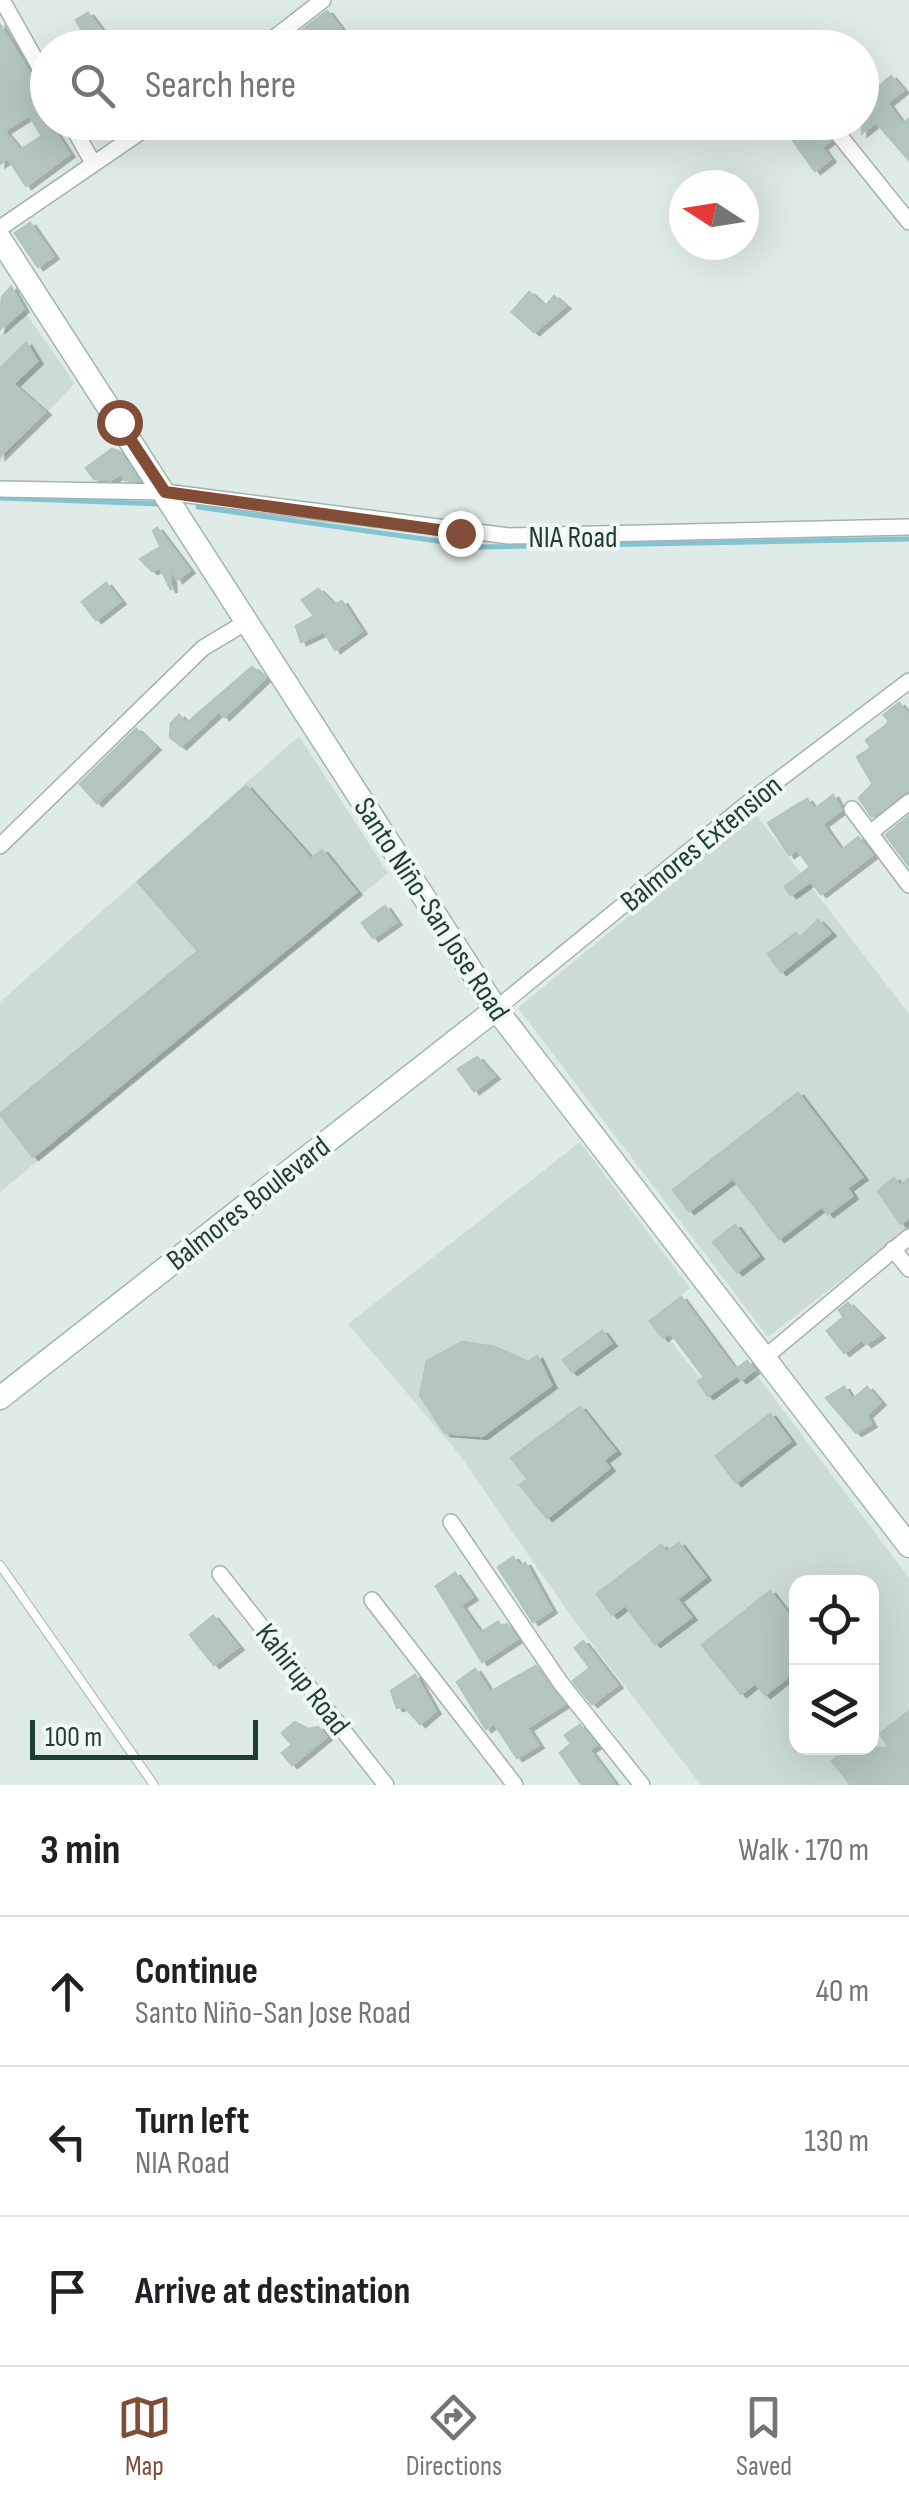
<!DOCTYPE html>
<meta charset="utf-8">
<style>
body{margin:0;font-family:"Sofia Sans Condensed",sans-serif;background:#f6f6f6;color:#202124}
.controls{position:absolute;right:30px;bottom:30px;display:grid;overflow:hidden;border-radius:20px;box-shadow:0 10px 40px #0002}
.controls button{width:90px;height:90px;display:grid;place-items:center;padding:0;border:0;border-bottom:2px solid #e0e0e0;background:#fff;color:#202124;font:50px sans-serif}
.compass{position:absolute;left:669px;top:170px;width:90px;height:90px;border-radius:50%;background:#fff;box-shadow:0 10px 40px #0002;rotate:282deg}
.scale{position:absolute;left:30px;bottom:25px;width:228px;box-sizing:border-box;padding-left:10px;border:5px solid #1f3c36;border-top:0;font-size:28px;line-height:35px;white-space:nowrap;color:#1f3c36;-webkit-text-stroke:8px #eff8f4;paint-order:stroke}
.stop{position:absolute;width:30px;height:30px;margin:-22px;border:8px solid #824d37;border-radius:50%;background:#fff}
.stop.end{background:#824d37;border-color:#fff;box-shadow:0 2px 10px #0008}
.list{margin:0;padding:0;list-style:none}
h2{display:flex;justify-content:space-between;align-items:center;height:130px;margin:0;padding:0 40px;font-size:42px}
h2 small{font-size:32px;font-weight:400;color:#757577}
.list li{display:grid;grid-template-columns:65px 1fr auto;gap:30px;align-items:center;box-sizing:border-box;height:150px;padding:0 40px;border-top:2px solid #e0e0e0}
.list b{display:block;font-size:38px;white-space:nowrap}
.list p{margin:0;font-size:32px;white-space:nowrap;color:#757577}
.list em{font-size:32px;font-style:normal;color:#757577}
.icon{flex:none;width:55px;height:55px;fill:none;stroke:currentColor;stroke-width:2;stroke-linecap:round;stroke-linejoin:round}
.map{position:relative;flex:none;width:909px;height:1785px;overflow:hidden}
.search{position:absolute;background:#fff;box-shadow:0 10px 40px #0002;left:30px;right:30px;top:30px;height:110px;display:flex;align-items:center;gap:25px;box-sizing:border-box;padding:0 35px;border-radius:55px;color:#757577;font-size:38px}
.sheet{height:580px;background:#fff}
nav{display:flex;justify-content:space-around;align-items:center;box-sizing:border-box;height:140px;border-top:2px solid #e0e0e0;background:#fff;font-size:28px;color:#757577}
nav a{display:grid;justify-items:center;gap:5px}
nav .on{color:#824d37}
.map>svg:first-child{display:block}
</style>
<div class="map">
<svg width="909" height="1785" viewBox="0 0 909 1785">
<defs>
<filter id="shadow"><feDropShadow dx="5.5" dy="3" stdDeviation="0" flood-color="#0004"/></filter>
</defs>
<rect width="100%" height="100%" fill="#dfebe6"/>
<g fill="#cddbd5" fill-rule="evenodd">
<polygon points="24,311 75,383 0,462 0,336"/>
<polygon points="299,736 388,873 0,1192 0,1002"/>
<polygon points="754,812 909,1014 909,1228 768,1337 518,1008"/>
<path d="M580,1142L690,1288L652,1318L712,1393L748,1363L909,1578V1785H701L570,1615L459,1454L348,1324ZM796,1582H872V1748H796Z"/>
</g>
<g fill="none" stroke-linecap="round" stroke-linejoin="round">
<g stroke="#83c3d4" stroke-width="5">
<polyline points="0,498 160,504"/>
<polyline points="198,507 480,547 909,539"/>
</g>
</g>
<g fill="#b4c6bf" stroke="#b1c5be" stroke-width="2.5" fill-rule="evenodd" filter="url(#shadow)">
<polygon points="327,11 340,28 327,40 322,34 306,48 293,48 288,41"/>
<polygon points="88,13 107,38 103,40 107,48 92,48 76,20"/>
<path d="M0,25L38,88L48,94V122L69,154L26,186L8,158L0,164ZM29,115L42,136L20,150L4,131Z"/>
<polygon points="862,74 874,91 891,76 903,90 887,103 902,124 909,119 909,160 876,122 862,133"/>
<polygon points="798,122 827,122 821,130 829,141 821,147 830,159 815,171 786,131"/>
<polygon points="30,223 53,256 38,267 15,233"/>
<polygon points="11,287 23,309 0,329 2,297"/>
<polygon points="529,292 545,307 554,296 565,306 534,332 512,312"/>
<polygon points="26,343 37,361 13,384 45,412 0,456 0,369"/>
<polygon points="112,449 120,452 138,480 125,480 121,473 111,480 94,479 86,468"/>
<polygon points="157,528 189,570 177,580 170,565 171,590 160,567 152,571 140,559 161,547 153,531"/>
<polygon points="106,583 120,601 96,620 82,602"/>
<polygon points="318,589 334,605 342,601 361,631 335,650 324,631 301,642 296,626 314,616 302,600"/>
<polygon points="252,667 265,678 224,717 219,711 181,746 170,737 171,723 179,715 186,724"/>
<polygon points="899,703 909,716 909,791 872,817 859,798 873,784 857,757 871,748 866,740 885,726 889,721 884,715"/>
<polygon points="136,729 155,747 97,803 80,784"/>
<polygon points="246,786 311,859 322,850 356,892 33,1157 0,1114 198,951 138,882"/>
<polygon points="833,795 841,810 822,824 841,851 858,837 872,855 821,894 811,881 791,895 785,887 810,867 797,849 789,855 768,823 807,799 814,810"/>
<polygon points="909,816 909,866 886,835"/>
<polygon points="385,906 396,922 373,938 362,923"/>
<polygon points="818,920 830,933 781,972 768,954 796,933 800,938"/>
<polygon points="477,1057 494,1076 474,1091 458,1069"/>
<polygon points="798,1093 862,1177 847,1188 852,1196 828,1214 822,1206 779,1239 733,1178 689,1211 673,1190"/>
<polygon points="894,1178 900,1186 909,1178 909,1217 901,1224 878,1191"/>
<polygon points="735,1225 758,1256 737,1272 713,1242"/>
<polygon points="681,1297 735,1370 747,1361 754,1370 741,1380 737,1375 708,1396 698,1382 704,1377 670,1332 663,1338 650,1321"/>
<polygon points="848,1303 879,1335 866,1344 862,1339 844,1353 827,1331 844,1317 839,1310"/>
<polygon points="602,1331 611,1343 572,1372 563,1360"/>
<polygon points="462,1342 495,1347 528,1362 537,1356 551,1385 482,1436 445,1433 420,1395 427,1361"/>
<polygon points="844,1387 852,1400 867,1387 880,1402 866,1415 871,1424 856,1433 826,1398"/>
<polygon points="580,1407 615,1451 603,1460 609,1468 547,1518 520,1485 528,1479 511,1458"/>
<polygon points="770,1414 790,1441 736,1483 716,1456"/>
<polygon points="679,1543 705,1577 677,1599 691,1617 655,1644 625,1605 612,1615 597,1594 661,1545 666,1552"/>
<polygon points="513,1557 520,1567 525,1563 551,1610 533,1622 498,1567"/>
<polygon points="455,1573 472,1597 460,1605 480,1633 498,1622 502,1627 507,1624 517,1639 482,1662 436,1586"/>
<polygon points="770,1591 796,1625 796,1670 765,1695 755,1683 741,1694 702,1645"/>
<polygon points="213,1616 238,1647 214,1665 190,1635"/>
<polygon points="583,1641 617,1685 592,1704 573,1681 590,1668 575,1648"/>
<polygon points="536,1666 564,1704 527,1728 538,1745 517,1758 494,1723 486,1729 457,1682 475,1669 490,1692"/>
<polygon points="415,1675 435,1711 420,1724 404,1706 397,1708 391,1691"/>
<polygon points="909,1711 909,1785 851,1785 832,1761 849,1748 890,1748 880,1734"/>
<polygon points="295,1722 308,1729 318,1727 326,1737 292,1765 282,1753 292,1745 282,1733"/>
<polygon points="580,1725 596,1745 589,1750 615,1785 582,1785 560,1753 571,1744 565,1735"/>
</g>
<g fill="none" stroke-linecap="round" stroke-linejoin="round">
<defs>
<polyline id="service" points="0,1565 154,1785"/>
<g id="minor">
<polyline points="2,0 48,82"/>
<polyline points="261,48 323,0"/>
<polyline points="70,122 93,163"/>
<polyline points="835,130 909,222"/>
<polyline points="0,228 155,122"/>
<polyline points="0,489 165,492 509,536 909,527"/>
<polyline points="852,809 909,885"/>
<polyline points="870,833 909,802"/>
<polyline points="0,846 203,648 248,621"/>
<polyline points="496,1009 748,803 909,681"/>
<polyline points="893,1249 909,1269"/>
<polyline points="764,1358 909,1237"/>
<polyline points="451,1522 560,1682 642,1785"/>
<polyline points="220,1574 386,1785"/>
<polyline points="372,1600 515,1785"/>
</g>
<g id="secondary">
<polyline points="0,239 496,1009 909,1546"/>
<polyline points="0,1398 496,1009"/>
</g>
</defs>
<use href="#service" stroke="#a2b3ae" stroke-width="10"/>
<use href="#minor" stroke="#a2b3ae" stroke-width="18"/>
<use href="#secondary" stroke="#9db8af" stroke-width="25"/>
<use href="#service" stroke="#fff" stroke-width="8"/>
<use href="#minor" stroke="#fff" stroke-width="15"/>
<use href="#secondary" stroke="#fff" stroke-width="22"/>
</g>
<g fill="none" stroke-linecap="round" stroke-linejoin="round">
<polyline stroke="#824d37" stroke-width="12" points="119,422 165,492 460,533"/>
</g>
<g text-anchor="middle" stroke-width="8" stroke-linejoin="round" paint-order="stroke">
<g font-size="30" fill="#1f3c36" stroke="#eff8f4">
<text x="573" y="547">NIA Road</text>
<text transform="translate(701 843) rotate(-39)" y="10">Balmores Extension</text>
<text transform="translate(432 909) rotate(57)" y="10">Santo Niño-San Jose Road</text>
<text transform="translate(248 1203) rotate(-38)" y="10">Balmores Boulevard</text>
<text transform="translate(303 1679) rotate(52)" y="10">Kahirup Road</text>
</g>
</g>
</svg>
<div class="controls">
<button><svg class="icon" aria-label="locate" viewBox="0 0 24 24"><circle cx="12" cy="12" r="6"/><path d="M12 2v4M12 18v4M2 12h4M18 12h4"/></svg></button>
<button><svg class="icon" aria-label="layers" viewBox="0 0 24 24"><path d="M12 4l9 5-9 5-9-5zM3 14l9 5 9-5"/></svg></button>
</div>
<svg class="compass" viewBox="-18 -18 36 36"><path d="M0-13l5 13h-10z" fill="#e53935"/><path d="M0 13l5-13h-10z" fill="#757577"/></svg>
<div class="scale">100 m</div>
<div class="stop" style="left:119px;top:422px"></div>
<div class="stop end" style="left:460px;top:533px"></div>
<div class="search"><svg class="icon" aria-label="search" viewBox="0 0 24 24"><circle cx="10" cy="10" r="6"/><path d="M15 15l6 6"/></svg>Search here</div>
</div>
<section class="sheet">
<h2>3 min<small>Walk · 170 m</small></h2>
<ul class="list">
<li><svg class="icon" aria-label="ahead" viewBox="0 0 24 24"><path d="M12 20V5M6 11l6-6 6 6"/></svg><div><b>Continue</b><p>Santo Niño-San Jose Road</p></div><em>40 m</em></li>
<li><svg class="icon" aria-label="left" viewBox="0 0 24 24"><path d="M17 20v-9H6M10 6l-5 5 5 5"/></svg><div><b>Turn left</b><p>NIA Road</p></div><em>130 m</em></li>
<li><svg class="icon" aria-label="arrive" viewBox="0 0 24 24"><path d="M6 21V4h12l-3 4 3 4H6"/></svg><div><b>Arrive at destination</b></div></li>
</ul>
</section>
<nav>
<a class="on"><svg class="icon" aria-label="map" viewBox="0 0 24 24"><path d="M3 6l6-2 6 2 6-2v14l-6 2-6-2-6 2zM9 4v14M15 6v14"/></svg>Map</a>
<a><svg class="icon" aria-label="directions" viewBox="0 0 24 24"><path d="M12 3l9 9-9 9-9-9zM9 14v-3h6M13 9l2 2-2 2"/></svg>Directions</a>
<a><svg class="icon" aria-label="saved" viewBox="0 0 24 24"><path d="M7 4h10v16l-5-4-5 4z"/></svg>Saved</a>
</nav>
